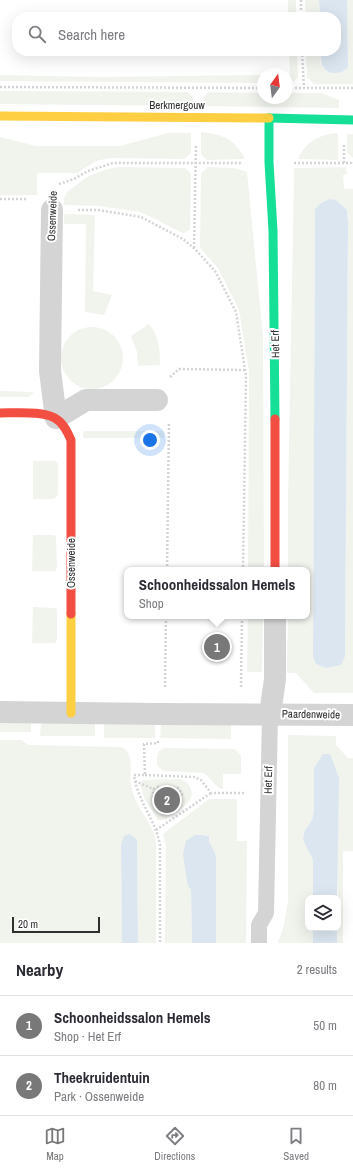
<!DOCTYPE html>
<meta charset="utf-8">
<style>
body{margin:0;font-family:"Archivo Narrow",sans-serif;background:#f7f7f7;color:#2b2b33}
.controls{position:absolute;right:12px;bottom:12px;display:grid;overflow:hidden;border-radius:8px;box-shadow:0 4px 16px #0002}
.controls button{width:36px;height:36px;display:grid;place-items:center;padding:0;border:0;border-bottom:1px solid #e1e1e2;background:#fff;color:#2b2b33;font:20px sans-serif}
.compass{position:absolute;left:257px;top:68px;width:36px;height:36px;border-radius:50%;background:#fff;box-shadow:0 4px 16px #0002;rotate:14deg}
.scale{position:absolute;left:12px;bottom:10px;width:88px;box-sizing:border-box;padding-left:4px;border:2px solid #2f2f2f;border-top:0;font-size:11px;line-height:14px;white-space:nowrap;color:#2f2f2f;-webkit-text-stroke:3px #fff;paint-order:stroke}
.you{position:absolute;left:150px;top:440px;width:14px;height:14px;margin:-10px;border:3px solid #fff;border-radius:50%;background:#1a73e8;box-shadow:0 0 0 6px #1a73e833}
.badge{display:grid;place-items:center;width:26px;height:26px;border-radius:50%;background:#787878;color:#fff;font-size:13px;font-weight:700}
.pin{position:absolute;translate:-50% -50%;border:2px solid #fff;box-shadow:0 1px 4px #0006}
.popup{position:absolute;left:124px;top:567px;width:186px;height:52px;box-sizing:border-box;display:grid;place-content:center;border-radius:8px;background:#fff;filter:drop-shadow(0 1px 3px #0005);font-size:13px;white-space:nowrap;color:#7c7c81}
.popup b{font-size:15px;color:#2b2b33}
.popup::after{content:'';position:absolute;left:50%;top:100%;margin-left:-8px;border:8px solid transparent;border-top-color:#fff}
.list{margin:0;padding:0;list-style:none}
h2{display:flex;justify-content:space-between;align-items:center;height:52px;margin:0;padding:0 16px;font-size:17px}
h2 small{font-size:13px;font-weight:400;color:#7c7c81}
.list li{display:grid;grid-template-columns:26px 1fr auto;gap:12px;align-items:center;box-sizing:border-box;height:60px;padding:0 16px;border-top:1px solid #e1e1e2}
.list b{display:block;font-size:15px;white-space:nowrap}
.list p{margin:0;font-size:13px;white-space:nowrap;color:#7c7c81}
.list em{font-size:13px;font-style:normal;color:#7c7c81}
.icon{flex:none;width:22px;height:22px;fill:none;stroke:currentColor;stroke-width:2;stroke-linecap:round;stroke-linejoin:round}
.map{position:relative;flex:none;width:353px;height:943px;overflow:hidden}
.search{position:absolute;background:#fff;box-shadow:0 4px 16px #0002;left:12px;right:12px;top:12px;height:44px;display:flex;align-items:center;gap:10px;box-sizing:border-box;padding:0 14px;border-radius:16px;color:#7c7c81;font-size:15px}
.sheet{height:172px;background:#fff}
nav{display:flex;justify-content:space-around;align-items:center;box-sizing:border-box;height:56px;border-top:1px solid #e1e1e2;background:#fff;font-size:11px;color:#7c7c81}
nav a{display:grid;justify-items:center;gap:2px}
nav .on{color:#787878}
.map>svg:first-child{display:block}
</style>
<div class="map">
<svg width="353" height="943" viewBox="0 0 353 943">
<rect width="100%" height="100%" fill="#fff"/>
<g fill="#f0f4ed" fill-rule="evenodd">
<rect x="288" y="0" width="8" height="17"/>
<polygon points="305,0 319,0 320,17 306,17"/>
<path d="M347,0H353V84H314L307,77L306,51H320C320,60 320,67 328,72H342L348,66Z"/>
<polygon points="289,51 297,51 298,77 292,84 287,84 287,75 290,75"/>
<polygon points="0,75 100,77 263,75 263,83 0,81"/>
<polygon points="0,91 188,92 193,97 192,106 0,104"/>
<polygon points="208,92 263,93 263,98 287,98 287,93 321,93 339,100 339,108 203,106 203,98"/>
<path d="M201,132C222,134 235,139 245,159L207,160L201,154Z"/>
<polygon points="168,133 191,133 191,153 184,159 110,158 96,161 77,173 40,173 37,174 37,195 0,195 0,137 36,146 120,146"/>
<path d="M338,133V160L298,159C305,142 320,134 338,133Z"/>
<polygon points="347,134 353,134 353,158 347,152"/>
<polygon points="119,167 185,168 191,174 190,230 183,233 141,212 98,206 64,205 64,198 67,192 87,177 107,169"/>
<polygon points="208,167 235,168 247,172 263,337 264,570 248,570 249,371 239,310 218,268 200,248 201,173"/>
<path d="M346,167L347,174L343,175L344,189H353V693H314L296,673H287L288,616H307V570H288V501L294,176V168ZM336,200L347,210L348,223L345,656H313L315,209L321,203Z"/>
<polygon points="64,214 95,215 93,291 112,295 104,315 85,312 86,224 64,224"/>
<path d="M149,324C159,336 160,350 160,365L138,366L137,352L131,336Z"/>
<circle cx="92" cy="358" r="31"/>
<polygon points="0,391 34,392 28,397 0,397"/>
<polygon points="84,431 164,431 164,438 83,438 83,433"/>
<polygon points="33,461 55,461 58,464 58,495 54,499 33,499"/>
<polygon points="33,535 53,535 56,536 57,567 56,571 32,571"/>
<polygon points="33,607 56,608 57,610 57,640 55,643 32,643"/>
<polygon points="248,616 263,616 262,672 247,672"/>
<rect x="0" y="722" width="31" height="10"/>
<polygon points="41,723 95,724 95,736 40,736"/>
<polygon points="104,724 155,725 155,738 104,738"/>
<polygon points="161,725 231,725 231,739 160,738"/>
<polygon points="288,735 336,736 336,745 348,758 353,758 353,851 343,851 343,943 337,943 338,898 330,754 323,754 314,768 314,811 312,820 304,832 303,840 313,860 313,898 308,898 308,928 313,928 313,943 278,943 284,925 288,901"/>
<path d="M0,740H21L28,745L121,747C135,751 129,774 131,786C134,803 146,816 153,831C155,834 155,839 156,843V943H138L137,841L121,845L122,943H0Z"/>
<path d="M164,748L235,749L241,756V774H223V789C213,787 212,777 203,773L163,771L157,765C157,757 156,751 164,748Z"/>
<path d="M181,779C189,783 196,792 189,801C185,807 172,814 166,819L162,820H158L145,800L140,784L143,780H147Z"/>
<polygon points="209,799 237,799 237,841 247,841 246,943 216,943 216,856 210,843 204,835 195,835 191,889 192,943 165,943 166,845 163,834"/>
</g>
<g fill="#dbe6f0">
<path d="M319,0H347L348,67L342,72C324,76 321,67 320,51H336V17H320Z"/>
<polygon points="330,199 336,200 347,210 348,223 345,656 341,665 326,668 316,664 313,656 315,209 321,203"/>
<polygon points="323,754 330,754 339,778 337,898 313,898 313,860 303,840 304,832 312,820 314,811 314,768"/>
<polygon points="130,834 137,840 138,943 122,943 121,845 124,836"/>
<polygon points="195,835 204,835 205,836 209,836 209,843 210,843 216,856 216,943 192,943 191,889 188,886 183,855 186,841"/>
<rect x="313" y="928" width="24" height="15"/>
</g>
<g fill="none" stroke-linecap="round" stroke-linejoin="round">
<g stroke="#d4d4d4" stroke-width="2.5" stroke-dasharray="2 2" stroke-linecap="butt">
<polyline points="301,0 301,17"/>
<polyline points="302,51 304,88"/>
<polyline points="0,87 263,88"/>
<polyline points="287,88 353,88"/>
<polyline points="344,145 344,163"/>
<polyline points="294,163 351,163 353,165"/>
<polyline points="59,184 74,179 88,171 113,163 243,163"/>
<polyline points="0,199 27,199"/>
<polyline points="78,210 98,210 141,217 183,239 194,248 215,271 236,312 246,376 243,570"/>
<polyline points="194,248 196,144"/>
<polyline points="170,377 179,369 244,370"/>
<polyline points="167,570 169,422"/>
<polyline points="165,687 166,616"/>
<polyline points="241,687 242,616"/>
<path d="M158,741V743L144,744L145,775H134C138,802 155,819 160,845V943"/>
<polyline points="145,775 194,777 201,780 211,793 245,793"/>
<path d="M135,781L153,789L158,787L178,788L182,794C179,803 170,808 161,808L153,797V789"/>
<polyline points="156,830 211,793"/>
</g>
<polyline stroke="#d4d4d4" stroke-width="16" points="259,943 259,925 266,913 270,714"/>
<g stroke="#d4d4d4" stroke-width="22">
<polyline points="52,210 50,371 56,418 86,400 157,400"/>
<polyline points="0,712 157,714 353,715"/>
<polyline points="270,714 275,679 275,616"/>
</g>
<g stroke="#16e098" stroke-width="9">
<polyline points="269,118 353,120"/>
<polyline points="269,118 269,162 273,231 275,419"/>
</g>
<g stroke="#ffcf43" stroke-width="9">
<polyline points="0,116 269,118"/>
<polyline points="71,614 71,713"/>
</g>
<g stroke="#f24e42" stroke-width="9">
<path d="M0,413C15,413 48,410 59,421C65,426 68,433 71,440V614"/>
<polyline points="275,419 275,570"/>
</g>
</g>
<g text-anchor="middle" stroke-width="4" stroke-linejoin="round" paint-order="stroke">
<g font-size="11" fill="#2f2f2f" stroke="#fff">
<text x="177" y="109">Berkmergouw</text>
<text transform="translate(52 216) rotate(-88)" y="4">Ossenweide</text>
<text transform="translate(275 344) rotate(-91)" y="4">Het Erf</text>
<text transform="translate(71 563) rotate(-90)" y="4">Ossenweide</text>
<text transform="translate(311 714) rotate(1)" y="4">Paardenweide</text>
<text transform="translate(268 780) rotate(-89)" y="4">Het Erf</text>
</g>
</g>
</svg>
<div class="controls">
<button><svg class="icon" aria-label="layers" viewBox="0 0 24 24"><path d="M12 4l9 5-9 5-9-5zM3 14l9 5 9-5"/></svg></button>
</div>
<svg class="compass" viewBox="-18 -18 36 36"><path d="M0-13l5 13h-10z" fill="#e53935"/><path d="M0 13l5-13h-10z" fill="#7c7c81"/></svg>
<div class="scale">20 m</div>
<div class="you"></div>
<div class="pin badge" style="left:217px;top:647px">1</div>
<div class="popup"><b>Schoonheidssalon Hemels</b>Shop</div>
<div class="pin badge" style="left:167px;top:800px">2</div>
<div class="search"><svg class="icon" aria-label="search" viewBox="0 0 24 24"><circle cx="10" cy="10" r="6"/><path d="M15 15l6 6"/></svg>Search here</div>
</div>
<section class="sheet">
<h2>Nearby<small>2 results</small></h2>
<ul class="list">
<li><span class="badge">1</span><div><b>Schoonheidssalon Hemels</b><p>Shop · Het Erf</p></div><em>50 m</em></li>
<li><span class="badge">2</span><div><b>Theekruidentuin</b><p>Park · Ossenweide</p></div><em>80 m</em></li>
</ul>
</section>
<nav>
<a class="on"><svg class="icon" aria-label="map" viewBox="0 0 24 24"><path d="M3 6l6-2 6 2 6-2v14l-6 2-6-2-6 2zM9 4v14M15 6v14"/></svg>Map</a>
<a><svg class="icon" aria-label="directions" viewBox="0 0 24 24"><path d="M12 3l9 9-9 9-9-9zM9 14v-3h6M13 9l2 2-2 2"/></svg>Directions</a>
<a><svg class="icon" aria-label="saved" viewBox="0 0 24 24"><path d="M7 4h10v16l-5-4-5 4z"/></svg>Saved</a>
</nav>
